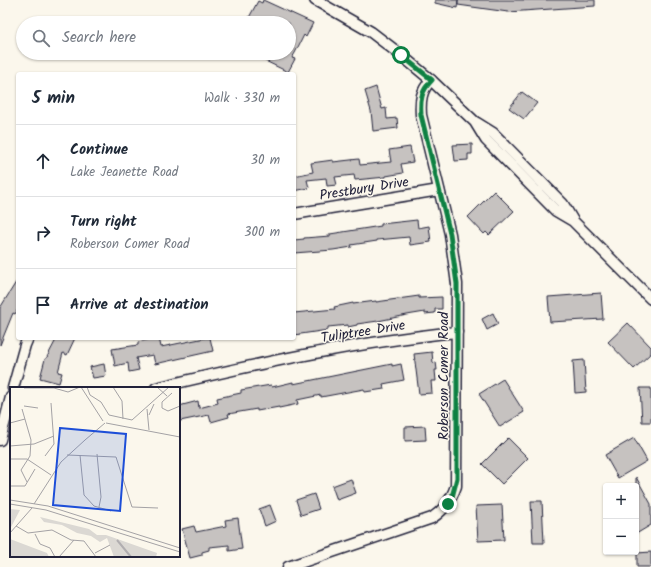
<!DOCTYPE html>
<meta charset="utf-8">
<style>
body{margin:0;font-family:Kalam,sans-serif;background:#f6f6f7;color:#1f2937}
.controls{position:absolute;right:12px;bottom:12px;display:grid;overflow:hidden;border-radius:4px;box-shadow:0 1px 3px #0004}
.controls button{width:36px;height:36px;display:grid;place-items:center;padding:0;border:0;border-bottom:1px solid #e0e1e3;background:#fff;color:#1f2937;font:20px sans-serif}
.stop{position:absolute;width:12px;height:12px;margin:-9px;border:3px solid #0b8043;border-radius:50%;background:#fff}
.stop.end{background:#0b8043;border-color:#fff;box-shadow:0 1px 4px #0008}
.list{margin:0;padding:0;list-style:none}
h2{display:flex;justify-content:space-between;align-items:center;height:52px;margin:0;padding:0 16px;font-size:17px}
h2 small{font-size:13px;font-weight:400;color:#747a83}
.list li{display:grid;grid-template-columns:26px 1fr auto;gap:12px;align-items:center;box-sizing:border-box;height:72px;padding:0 16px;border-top:1px solid #e0e1e3}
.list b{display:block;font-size:15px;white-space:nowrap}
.list p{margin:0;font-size:13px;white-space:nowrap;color:#747a83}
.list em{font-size:13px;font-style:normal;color:#747a83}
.icon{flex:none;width:22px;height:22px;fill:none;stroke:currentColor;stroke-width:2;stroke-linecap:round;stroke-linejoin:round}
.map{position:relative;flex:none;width:651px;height:567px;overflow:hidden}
.search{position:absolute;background:#fff;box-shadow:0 1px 3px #0004;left:16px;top:16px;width:280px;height:44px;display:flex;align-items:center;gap:10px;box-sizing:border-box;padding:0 14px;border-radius:22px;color:#747a83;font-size:15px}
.panel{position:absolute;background:#fff;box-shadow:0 1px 3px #0004;left:16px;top:72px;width:280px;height:268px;border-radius:4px}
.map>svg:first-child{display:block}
</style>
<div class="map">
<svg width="651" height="567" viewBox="0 0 651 567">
<rect width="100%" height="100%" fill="#fbf7ec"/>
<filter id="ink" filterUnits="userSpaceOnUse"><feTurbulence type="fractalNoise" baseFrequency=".025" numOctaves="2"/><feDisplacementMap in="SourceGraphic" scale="8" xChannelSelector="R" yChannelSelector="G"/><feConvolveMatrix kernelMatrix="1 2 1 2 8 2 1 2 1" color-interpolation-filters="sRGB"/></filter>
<g filter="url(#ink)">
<g fill="#c6c2c0" stroke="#22223b">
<polygon points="263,0 313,23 306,37 304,35 295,53 292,58 295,59 288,72 249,53 289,53 289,23 246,23 258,1 262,3"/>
<polygon points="435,0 595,0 595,6 508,12 458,5 458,0 457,8 435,3"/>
<polygon points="376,87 382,109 386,108 387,119 397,118 398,128 373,131 371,111 365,91"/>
<polygon points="522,92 537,103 524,119 509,108"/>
<polygon points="472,144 472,154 468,154 468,160 455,161 453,145"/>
<polygon points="410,147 413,162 401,164 403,173 386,176 386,177 355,180 354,175 335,177 337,185 327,186 326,178 307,180 309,188 294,191 294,176 313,172 311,163 333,160 333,162 359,159 360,165 391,162 389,150"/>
<polygon points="494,191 514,211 489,235 486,232 484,234 468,217"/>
<polygon points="417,220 418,228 429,226 431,242 410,245 409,237 377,240 377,241 351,245 352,247 333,250 294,253 294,240 304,239 304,238 330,236 330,234 381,226 381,224"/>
<polygon points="18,279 18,309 15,314 13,313 0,345 0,308"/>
<polygon points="601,293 603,319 550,322 548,297"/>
<polygon points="419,296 419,298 442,297 442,309 435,309 435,313 425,314 425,312 407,315 378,321 357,324 357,325 348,327 348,325 328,327 328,330 294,335 294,313 335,309 334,307 353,303 353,304 376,301 376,302"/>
<polygon points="493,313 498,324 487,330 482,319"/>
<polygon points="628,323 651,347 651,353 634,369 608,342"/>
<polygon points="57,338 75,338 67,355 63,353 58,372 62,373 59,383 40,378 45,359 46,359"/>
<polygon points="155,338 159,338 161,347 205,338 210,338 213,351 155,364 153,355 136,358 139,370 129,372 128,363 115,366 112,349 138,345 138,342"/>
<polygon points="432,352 433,363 436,362 437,370 435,370 436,381 431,381 432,393 419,394 414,354"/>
<polygon points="584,360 586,392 575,393 573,361"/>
<polygon points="104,364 106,376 93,378 90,367"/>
<polygon points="392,364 392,366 401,364 404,380 383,384 384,389 365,392 364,389 321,397 321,395 297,400 298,404 279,408 279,407 257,411 257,409 228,414 229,417 211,422 209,415 180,421 179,406 198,401 199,408 218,403 217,398 241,393 241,390 271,385 272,387 293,382 293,384"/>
<polygon points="503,379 524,412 500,427 479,394"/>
<polygon points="640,388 651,388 651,422 642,422"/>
<polygon points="425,426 426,440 405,441 405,427"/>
<polygon points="508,438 528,458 502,484 482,464"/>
<polygon points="634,438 647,461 618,478 605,455"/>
<polygon points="636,477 651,504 651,525 636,534"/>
<polygon points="351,479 356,493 337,500 332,486"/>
<polygon points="314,494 319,509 301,515 296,500"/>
<polygon points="531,501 542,501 544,543 533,543"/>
<polygon points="270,505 276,521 265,526 259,509"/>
<polygon points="502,505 504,540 478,541 476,506"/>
<polygon points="238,518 242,549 229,551 229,545 209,547 209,550 202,552 202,555 190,558 182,529 194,526 196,532 226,526 225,520"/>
<polygon points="651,552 651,567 637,567 637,553"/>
</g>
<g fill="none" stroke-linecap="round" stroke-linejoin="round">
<defs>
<g id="minor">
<polyline points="315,0 371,32 401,55 431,80 475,122 486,140 556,211 573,221 651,299"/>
<polyline points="477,123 493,133 563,204 572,219"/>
<polyline points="294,214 439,190"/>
<polyline points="13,388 25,345 28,338"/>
<path d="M156,388C255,364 356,342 457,332"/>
<polyline points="0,440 11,397"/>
<path d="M288,567L432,518C445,509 451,500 456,486L457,284L450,234L421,115C420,100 421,91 431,80"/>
</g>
</defs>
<use href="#minor" stroke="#22223b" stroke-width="13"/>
<use href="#minor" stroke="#fbf7ec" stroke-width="10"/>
</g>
</g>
<g fill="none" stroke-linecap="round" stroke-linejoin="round" filter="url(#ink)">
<path stroke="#0b8043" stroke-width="5" d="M401,55L432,80C421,91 420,100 421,115L450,234L457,284V478L452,497L448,504"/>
</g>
<g text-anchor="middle" stroke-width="3" stroke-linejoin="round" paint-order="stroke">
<g font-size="14" fill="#22223b" stroke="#fbf7ec">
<text transform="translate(364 188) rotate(-9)" y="5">Prestbury Drive</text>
<text transform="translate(363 331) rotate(-9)" y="5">Tuliptree Drive</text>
<text transform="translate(443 376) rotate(-90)" y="5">Roberson Comer Road</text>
</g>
</g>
<g transform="translate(10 387)">
<rect width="170" height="170" fill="#fbf7ec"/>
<path d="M0,122L10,123L0,142ZM30,130L79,142L87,148H96L147,166L146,170H104L97,151L90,155L81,149L67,146L52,138L34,135ZM0,152L37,166L39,170H0Z" fill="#dbd8d3"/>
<path fill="none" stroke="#b1aeb0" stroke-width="2" d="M107,153L121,170"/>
<path fill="none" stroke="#a4a2a5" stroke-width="1" d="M71,0L93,34M77,0L80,8L91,15L99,28L122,33L159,0M103,0L112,14L113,32M147,0L157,9M14,1H44L58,5L70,0M162,6L152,15V21L158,24L170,19M14,19L28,21M12,22L21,53L20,69L11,83L17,95M137,22L139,43M139,28L144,17M0,36L15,32M96,36L170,50M75,53L95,36M0,59L24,57L44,49M87,67L91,110L89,120M57,68L106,70L122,120L148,121M70,68L74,108L84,119L101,124M35,69L44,57L41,16M0,72H17L41,88M0,99H15L25,82M0,113L38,119L170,161M0,117L36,123L170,165M24,117L51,75L75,53M6,139L18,146L42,143L61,153L74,154L86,170M0,146L22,121M25,147L30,157L40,161L45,170M85,166L100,158M49,170L64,153"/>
<path fill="#1d4ed8" fill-opacity="0.15" stroke="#1d4ed8" stroke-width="2" d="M50,41L116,47L110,124L43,118Z"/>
<rect width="170" height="170" fill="none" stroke="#22223b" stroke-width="2"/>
</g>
</svg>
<div class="controls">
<button>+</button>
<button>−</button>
</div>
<div class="stop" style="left:401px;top:55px"></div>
<div class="stop end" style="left:448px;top:504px"></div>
<div class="search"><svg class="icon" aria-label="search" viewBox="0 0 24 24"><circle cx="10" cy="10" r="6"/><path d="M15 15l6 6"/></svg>Search here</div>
<section class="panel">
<h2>5 min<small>Walk · 330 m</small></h2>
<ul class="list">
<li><svg class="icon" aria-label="ahead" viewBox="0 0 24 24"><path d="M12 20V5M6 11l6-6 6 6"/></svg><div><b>Continue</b><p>Lake Jeanette Road</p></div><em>30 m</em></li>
<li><svg class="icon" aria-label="right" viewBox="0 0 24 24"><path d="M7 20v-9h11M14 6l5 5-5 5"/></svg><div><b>Turn right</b><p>Roberson Comer Road</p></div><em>300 m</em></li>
<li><svg class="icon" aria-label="arrive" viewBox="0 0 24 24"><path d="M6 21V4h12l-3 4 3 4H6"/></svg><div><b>Arrive at destination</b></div></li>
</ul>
</section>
</div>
